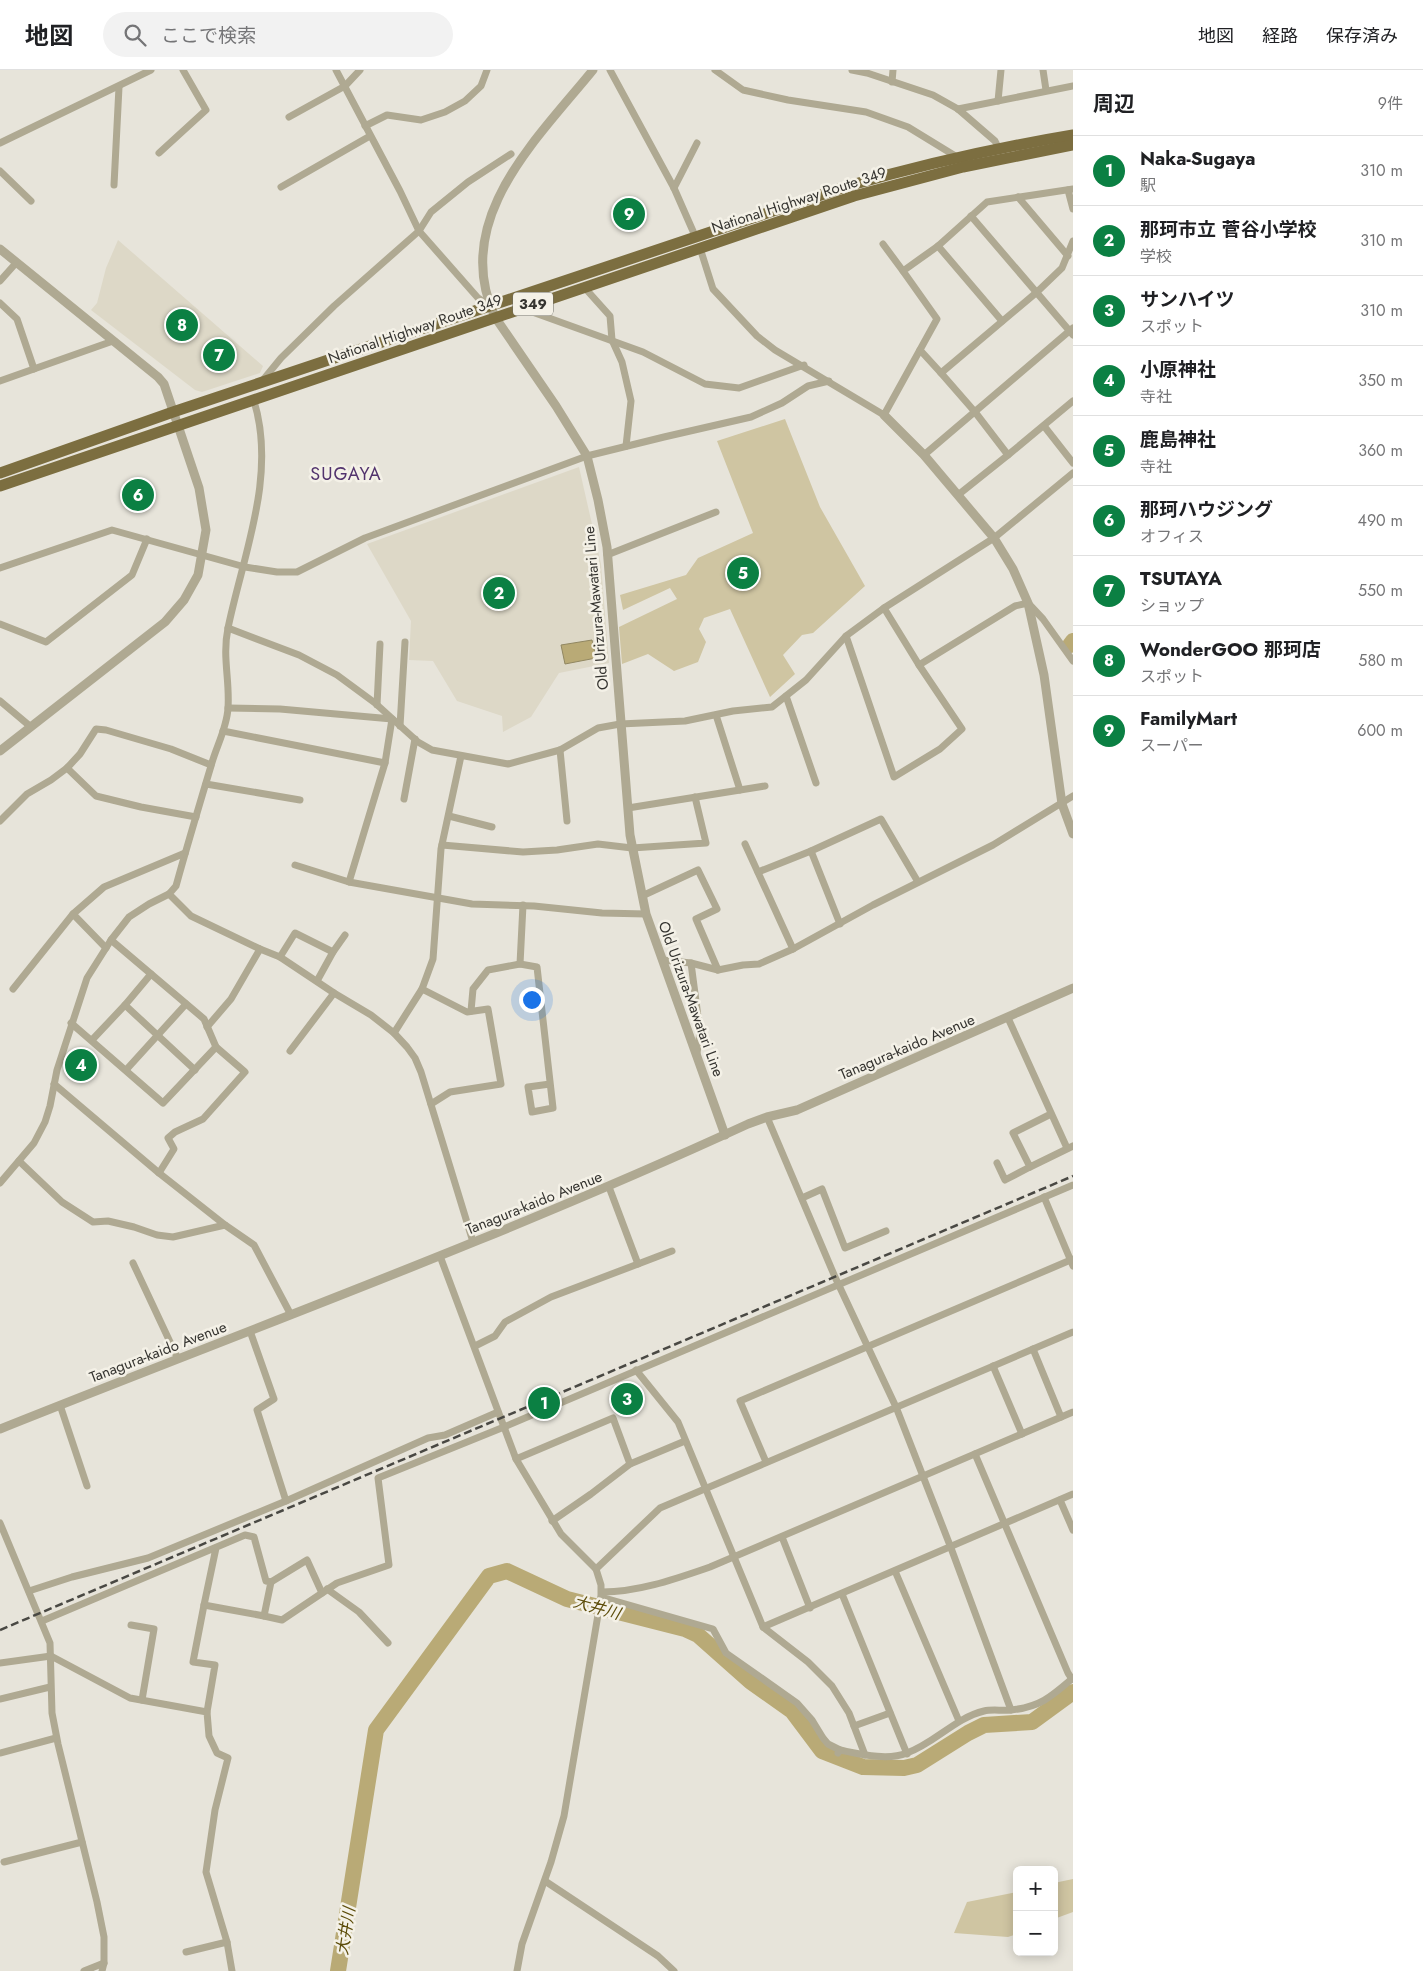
<!DOCTYPE html>
<html lang="ja">
<meta charset="utf-8">
<style>
body{margin:0;font-family:Jost,"Noto Sans JP",sans-serif;background:#f2f2f2;color:#202124}
.controls{position:absolute;right:15px;bottom:15px;display:grid;overflow:hidden;border-radius:8px;box-shadow:0 2px 12px #0003}
.controls button{width:45px;height:45px;display:grid;place-items:center;padding:0;border:0;border-bottom:1px solid #e0e0e0;background:#fff;color:#202124;font:25px sans-serif}
.you{position:absolute;left:531px;top:929px;width:18px;height:18px;margin:-12px;border:4px solid #fff;border-radius:50%;background:#1a73e8;box-shadow:0 0 0 8px #1a73e833}
.badge{display:grid;place-items:center;width:32px;height:32px;border-radius:50%;background:#0b8043;color:#fff;font-size:16px;font-weight:700}
.pin{position:absolute;translate:-50% -50%;border:2px solid #fff;box-shadow:0 1px 5px #0006}
.list{margin:0;padding:0;list-style:none}
h2{display:flex;justify-content:space-between;align-items:center;height:65px;margin:0;padding:0 20px;font-size:21px}
h2 small{font-size:16px;font-weight:400;color:#757577}
.list li{display:grid;grid-template-columns:32px 1fr auto;gap:15px;align-items:center;box-sizing:border-box;height:70px;padding:0 20px;border-top:1px solid #e0e0e0}
.list b{display:block;font-size:19px;white-space:nowrap}
.list p{margin:0;font-size:16px;white-space:nowrap;color:#757577}
.list em{font-size:16px;font-style:normal;color:#757577}
.icon{flex:none;width:28px;height:28px;fill:none;stroke:currentColor;stroke-width:2;stroke-linecap:round;stroke-linejoin:round}
.map{position:relative;flex:none;width:1073px;height:1901px;overflow:hidden}
header{display:flex;align-items:center;gap:30px;box-sizing:border-box;height:70px;padding:0 25px;background:#fff;border-bottom:1px solid #e0e0e0}
header strong{font-size:24px}
nav{display:flex;gap:28px;margin-inline-start:auto;font-size:18px}
.search{width:350px;height:45px;background:#f2f2f2;display:flex;align-items:center;gap:12px;box-sizing:border-box;padding:0 18px;border-radius:28px;color:#757577;font-size:19px}
main{display:flex}
aside{flex:1;background:#fff}
.map>svg:first-child{display:block}
</style>
<header>
<strong>地図</strong>
<div class="search"><svg class="icon" aria-label="search" viewBox="0 0 24 24"><circle cx="10" cy="10" r="6"/><path d="M15 15l6 6"/></svg>ここで検索</div>
<nav><a>地図</a><a>経路</a><a>保存済み</a></nav>
</header>
<main>
<div class="map">
<svg width="1073" height="1901" viewBox="0 0 1073 1901">
<rect width="100%" height="100%" fill="#e7e4da"/>
<g fill="#ddd8c7">
<polygon points="118,170 263,296 260,303 202,322 195,320 91,240 97,233 106,198"/>
<polygon points="579,397 601,494 609,593 559,603 531,647 503,662 502,646 457,631 433,591 409,590 411,551 367,474"/>
</g>
<g fill="#cfc5a2">
<polygon points="785,349 820,437 865,516 813,563 802,565 783,585 795,604 770,627 730,539 704,548 699,559 706,572 698,592 674,601 648,584 622,594 619,557 677,529 670,518 623,540 620,525 686,505 698,488 753,463 717,371"/>
<polygon points="1073,1809 1073,1842 1054,1849 1054,1813"/>
<polygon points="1017,1822 1017,1864 1008,1867 954,1863 967,1832"/>
</g>
<polygon fill="#b9aa76" stroke="#918761" points="592,570 596,588 565,594 561,575"/>
<g fill="none" stroke-linecap="round" stroke-linejoin="round">
<g stroke="#b9aa76" stroke-width="16">
<polyline points="1070,575 1073,571"/>
<polyline points="338,1901 376,1660 489,1506 507,1501 567,1529 685,1559 698,1565 751,1612 792,1641 822,1681 863,1697 904,1698 917,1695 968,1663 984,1655 1032,1652 1073,1622"/>
</g>
<g stroke="#afa992" stroke-width="7">
<polyline points="336,0 400,121 419,161 478,228 490,236"/>
<polyline points="610,0 674,118 696,168"/>
<polyline points="715,0 743,20 788,30 866,42 908,57 957,87"/>
<polyline points="852,0 867,3 933,25 958,39 995,71 998,77"/>
<polyline points="1043,0 1046,20"/>
<polyline points="892,12 893,0"/>
<polyline points="998,31 1001,0"/>
<polyline points="958,39 1073,16"/>
<polyline points="289,47 345,16 360,0"/>
<polyline points="365,56 387,45 421,50 445,42 465,31 481,16 487,0"/>
<polyline points="0,73 151,0"/>
<polyline points="159,83 206,40 183,0"/>
<polyline points="0,101 31,131"/>
<polyline points="114,115 119,17"/>
<polyline points="281,117 370,66"/>
<polyline points="674,118 697,73"/>
<polyline points="1068,120 1073,139"/>
<polyline points="1018,127 1068,186"/>
<polyline points="971,146 1073,265"/>
<polyline points="1073,171 1062,198 1037,222 941,303 975,342 1008,385 1073,331"/>
<polyline points="883,174 903,201"/>
<polyline points="938,176 1002,251"/>
<polyline points="700,178 713,219 757,266 775,280 884,345 937,249 903,201 938,176 987,132 1073,119"/>
<polyline points="0,211 16,193"/>
<polyline points="584,217 610,246 612,270 622,292 631,331 626,376"/>
<polyline points="0,233 17,249 34,299"/>
<polyline points="524,239 643,282 705,314 739,318 804,295"/>
<polyline points="920,280 941,303"/>
<polyline points="263,310 281,288 334,236 419,161 431,142 468,112 511,84"/>
<polyline points="0,311 113,271"/>
<path d="M254,331C277,406 243,485 228,558C222,587 230,610 228,638C227,658 216,677 211,696C199,736 187,776 176,816L169,824L191,846L260,879L280,887L334,923L371,945L394,963L407,977L415,988L421,1002L473,1172"/>
<polyline points="1044,356 1073,393"/>
<polyline points="924,385 1073,258"/>
<polyline points="958,425 1008,385"/>
<polyline points="607,485 716,442"/>
<polyline points="0,498 112,460 245,497 277,502 297,502 365,468 587,386 664,367 751,347 782,333 808,316 829,311"/>
<polyline points="884,538 919,595 1015,536 1028,533 1043,549 1073,591"/>
<polyline points="0,554 46,572 132,505 147,469"/>
<polyline points="228,558 299,585 337,605 375,633 418,672 432,680 508,694 560,680 598,658 620,654 685,651 733,641 772,637 806,610 846,566 884,538 994,468 1073,403"/>
<polyline points="846,566 894,707 940,679 962,659 919,595"/>
<polyline points="786,626 816,713"/>
<polyline points="0,631 31,657"/>
<polyline points="377,635 380,574"/>
<polyline points="228,638 280,639 392,649 385,693"/>
<polyline points="716,645 740,720"/>
<polyline points="400,656 405,572"/>
<polyline points="223,661 385,693 349,812 472,834 534,836 602,843 646,844"/>
<polyline points="560,680 567,751"/>
<polyline points="67,698 96,726 141,737 196,747"/>
<polyline points="206,714 300,730"/>
<polyline points="404,729 415,669"/>
<polyline points="628,738 765,716"/>
<polyline points="449,746 492,757"/>
<polyline points="0,751 27,724 51,710 67,698 80,684 96,659 106,660 171,679 211,695"/>
<polyline points="442,775 523,782 557,780 598,774 632,778 706,773 695,727"/>
<polyline points="295,795 349,812"/>
<polyline points="758,802 811,781"/>
<polyline points="642,826 698,800 717,839 696,849 718,900"/>
<polyline points="73,844 106,878"/>
<polyline points="840,854 811,781 881,749 918,812"/>
<polyline points="793,879 873,835 993,775 1073,726"/>
<polyline points="280,887 295,863 333,882"/>
<polyline points="663,890 691,893 718,900 743,895 759,894 793,879 745,774"/>
<polyline points="691,893 700,962 697,983"/>
<polyline points="520,894 523,835"/>
<polyline points="317,911 333,882 345,865"/>
<polyline points="13,919 73,844 104,817 185,783"/>
<polyline points="422,919 433,889 441,779 461,686"/>
<polyline points="125,935 151,904"/>
<polyline points="471,941 473,919 488,900 520,894 537,897 553,1038 532,1042 528,1017 550,1014"/>
<polyline points="1008,948 1067,1078"/>
<polyline points="71,953 163,1033 216,977 204,949 111,870"/>
<polyline points="207,957 231,929 260,879"/>
<polyline points="394,963 422,919 467,942 488,939 501,1014 450,1022 431,1034"/>
<polyline points="92,970 125,935 195,1000"/>
<polyline points="290,981 334,923"/>
<polyline points="126,1000 186,934"/>
<polyline points="54,1014 159,1103 225,1155 254,1175 291,1245"/>
<polyline points="1051,1044 1013,1063 1030,1097 1073,1076"/>
<polyline points="767,1047 835,1207 896,1337 951,1478 1011,1640"/>
<polyline points="19,1091 62,1132 93,1152 108,1151 134,1157 157,1165 173,1167 225,1155"/>
<polyline points="997,1093 1005,1110 1030,1097"/>
<polyline points="159,1103 174,1079 168,1068 175,1062 203,1049 245,1002 216,977"/>
<polyline points="0,1113 34,1073 45,1052 50,1036 57,1000 87,908 111,870 129,847 149,834 169,824"/>
<polyline points="609,1117 638,1194 672,1181"/>
<polyline points="1044,1127 1073,1196"/>
<polyline points="802,1128 822,1119 845,1178 886,1161"/>
<polyline points="440,1186 516,1389 561,1464 596,1499 601,1515 601,1527 564,1746 551,1792 522,1874 517,1901"/>
<polyline points="133,1193 178,1289"/>
<polyline points="250,1261 274,1329 257,1340 286,1431"/>
<polyline points="475,1276 495,1266 505,1252 551,1227 638,1194"/>
<polyline points="1033,1279 1061,1347"/>
<polyline points="993,1296 1022,1364"/>
<polyline points="636,1300 678,1352 763,1557 808,1592 832,1616 849,1643 865,1685"/>
<polyline points="60,1335 87,1416"/>
<polyline points="975,1384 1068,1603 1072,1609"/>
<polyline points="516,1389 613,1348 630,1394"/>
<polyline points="766,1392 740,1331 1073,1189"/>
<polyline points="1060,1430 1073,1460"/>
<polyline points="552,1451 591,1424 630,1394 685,1371"/>
<polyline points="0,1453 50,1573 52,1643 58,1674 97,1832 104,1867 104,1893 102,1901"/>
<polyline points="782,1467 810,1538"/>
<polyline points="596,1499 660,1438 1073,1262"/>
<polyline points="895,1501 959,1651"/>
<polyline points="271,1512 307,1490 322,1523"/>
<polyline points="327,1519 359,1542 388,1573"/>
<polyline points="29,1521 72,1507 148,1488 286,1431 428,1368 445,1365 498,1342"/>
<path d="M602,1522C639,1522 675,1509 710,1497L1073,1342"/>
<polyline points="842,1524 907,1684"/>
<polyline points="601,1527 713,1559 726,1583 797,1633 812,1650 823,1668 828,1674 840,1680"/>
<polyline points="204,1535 193,1592 215,1595 207,1642"/>
<polyline points="264,1546 282,1550 337,1513 389,1495 378,1408 504,1357 1073,1115"/>
<polyline points="42,1551 245,1465 254,1467 266,1511 271,1512 264,1546 204,1535 216,1478"/>
<polyline points="131,1555 154,1559 142,1630"/>
<polyline points="763,1557 1073,1424"/>
<polyline points="0,1593 51,1586 130,1628 207,1642 209,1666 217,1683 228,1688 215,1740 206,1802 227,1872 232,1901"/>
<polyline points="0,1629 50,1617"/>
<polyline points="854,1656 890,1643"/>
<polyline points="0,1683 56,1668"/>
<path d="M838,1683L840,1680C860,1684 887,1691 907,1683C935,1673 955,1648 984,1641C992,1639 1002,1641 1011,1640C1040,1637 1051,1627 1073,1608"/>
<polyline points="4,1792 82,1772"/>
<polyline points="545,1811 658,1886 674,1901"/>
<polyline points="186,1882 227,1872"/>
<polyline points="84,1901 104,1893"/>
</g>
<g stroke="#afa992" stroke-width="9">
<path d="M593,0C537,69 450,150 495,247L556,336L587,386L598,430L607,477L630,765L646,844L725,1065"/>
<polyline points="0,179 158,307 164,314 199,418 206,460 198,505 184,530 165,552 0,681"/>
<polyline points="884,345 924,385 994,468 1013,499 1028,533 1044,605 1062,734 1073,764"/>
<path d="M0,1359C250,1259 503,1167 748,1054L767,1047L797,1040L1073,918"/>
</g>
<g stroke="#7c6e40" stroke-width="11">
<path d="M0,403L173,342L848,116C924,94 995,78 1073,65"/>
<polyline points="0,416 854,126 963,97 1073,75"/>
</g>
<polyline stroke="#494843" stroke-width="2.5" stroke-dasharray="8 4" stroke-linecap="butt" points="0,1560 1073,1106"/>
</g>
<g text-anchor="middle" stroke-width="5" stroke-linejoin="round" paint-order="stroke">
<rect fill="#f4f1e7" stroke="#6e6d67" stroke-width="1" x="513" y="222.5" width="40" height="23" rx="4"/>
<g font-size="14" font-weight="bold" fill="#353430">
<text x="533" y="239">349</text>
</g>
<g font-size="15" fill="#353430" stroke="#f4f1e7">
<text transform="translate(799 130) rotate(-18)" y="5">National Highway Route 349</text>
<text transform="translate(415 259) rotate(-19)" y="5">National Highway Route 349</text>
<text transform="translate(596 538) rotate(-95)" y="5">Old Urizura-Mawatari Line</text>
<text transform="translate(691 929) rotate(70)" y="5">Old Urizura-Mawatari Line</text>
<text transform="translate(907 977) rotate(-23)" y="5">Tanagura-kaido Avenue</text>
<text transform="translate(534 1133) rotate(-22)" y="5">Tanagura-kaido Avenue</text>
<text transform="translate(158 1282) rotate(-21)" y="5">Tanagura-kaido Avenue</text>
</g>
<g font-size="16" font-style="italic" fill="#5d4d0b" stroke="#f4f1e7">
<text transform="translate(597 1537) rotate(16)" y="6">大井川</text>
<text transform="translate(345 1861) rotate(-81)" y="6">大井川</text>
</g>
<g font-size="18" letter-spacing="1" fill="#52336d" stroke="#f4f1e7">
<text x="346" y="410">SUGAYA</text>
</g>
</g>
</svg>
<div class="controls">
<button>+</button>
<button>−</button>
</div>
<div class="you"></div>
<div class="pin badge" style="left:544px;top:1333px">1</div>
<div class="pin badge" style="left:499px;top:523px">2</div>
<div class="pin badge" style="left:627px;top:1329px">3</div>
<div class="pin badge" style="left:81px;top:995px">4</div>
<div class="pin badge" style="left:743px;top:503px">5</div>
<div class="pin badge" style="left:138px;top:425px">6</div>
<div class="pin badge" style="left:219px;top:285px">7</div>
<div class="pin badge" style="left:182px;top:255px">8</div>
<div class="pin badge" style="left:629px;top:144px">9</div>
</div>
<aside>
<h2>周辺<small>9件</small></h2>
<ul class="list">
<li><span class="badge">1</span><div><b>Naka-Sugaya</b><p>駅</p></div><em>310 m</em></li>
<li><span class="badge">2</span><div><b>那珂市立 菅谷小学校</b><p>学校</p></div><em>310 m</em></li>
<li><span class="badge">3</span><div><b>サンハイツ</b><p>スポット</p></div><em>310 m</em></li>
<li><span class="badge">4</span><div><b>小原神社</b><p>寺社</p></div><em>350 m</em></li>
<li><span class="badge">5</span><div><b>鹿島神社</b><p>寺社</p></div><em>360 m</em></li>
<li><span class="badge">6</span><div><b>那珂ハウジング</b><p>オフィス</p></div><em>490 m</em></li>
<li><span class="badge">7</span><div><b>TSUTAYA</b><p>ショップ</p></div><em>550 m</em></li>
<li><span class="badge">8</span><div><b>WonderGOO 那珂店</b><p>スポット</p></div><em>580 m</em></li>
<li><span class="badge">9</span><div><b>FamilyMart</b><p>スーパー</p></div><em>600 m</em></li>
</ul>
</aside>
</main>
